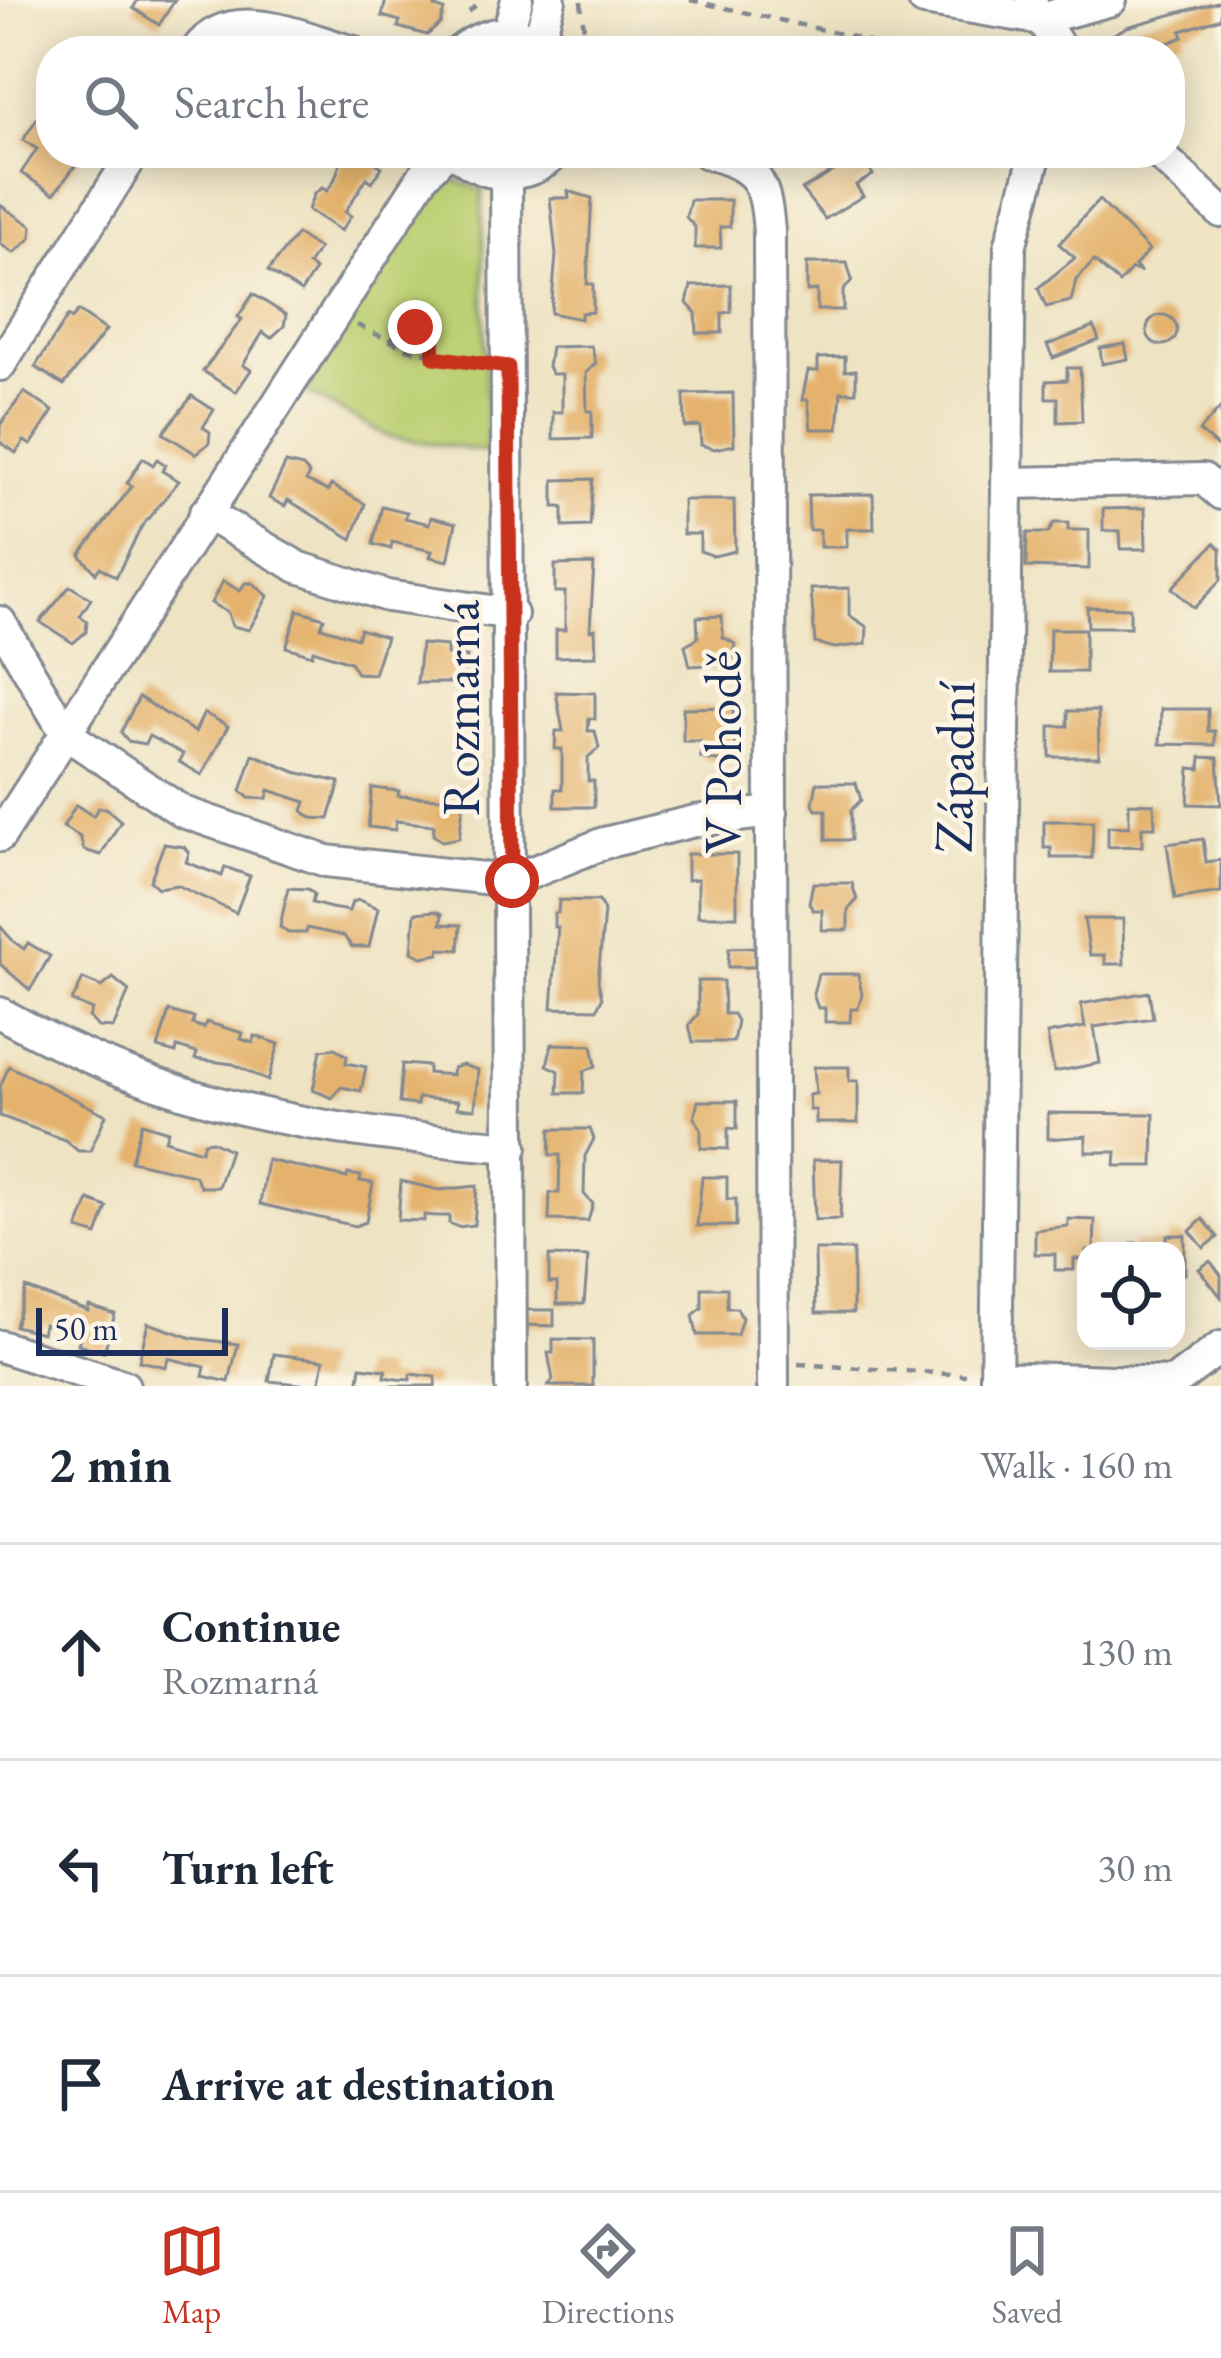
<!DOCTYPE html>
<meta charset="utf-8">
<style>
body{margin:0;font-family:"EB Garamond",serif;background:#f6f6f7;color:#1f2937}
.controls{position:absolute;right:36px;bottom:36px;display:grid;overflow:hidden;border-radius:24px;box-shadow:0 6px 30px #0003}
.controls button{width:108px;height:108px;display:grid;place-items:center;padding:0;border:0;border-bottom:3px solid #e0e1e3;background:#fff;color:#1f2937;font:60px sans-serif}
.scale{position:absolute;left:36px;bottom:30px;width:192px;box-sizing:border-box;padding-left:12px;border:6px solid #1b2f5e;border-top:0;font-size:33px;line-height:42px;white-space:nowrap;color:#1b2f5e;-webkit-text-stroke:9px #fcf5e5;paint-order:stroke}
.stop{position:absolute;width:36px;height:36px;margin:-27px;border:9px solid #c8321e;border-radius:50%;background:#fff}
.stop.end{background:#c8321e;border-color:#fff;box-shadow:0 3px 12px #0008}
.list{margin:0;padding:0;list-style:none}
h2{display:flex;justify-content:space-between;align-items:center;height:156px;margin:0;padding:0 48px;font-size:51px}
h2 small{font-size:39px;font-weight:400;color:#747a83}
.list li{display:grid;grid-template-columns:78px 1fr auto;gap:36px;align-items:center;box-sizing:border-box;height:216px;padding:0 48px;border-top:3px solid #e0e1e3}
.list b{display:block;font-size:45px;white-space:nowrap}
.list p{margin:0;font-size:39px;white-space:nowrap;color:#747a83}
.list em{font-size:39px;font-style:normal;color:#747a83}
.icon{flex:none;width:66px;height:66px;fill:none;stroke:currentColor;stroke-width:2;stroke-linecap:round;stroke-linejoin:round}
.map{position:relative;flex:none;width:1221px;height:1386px;overflow:hidden}
.search{position:absolute;background:#fff;box-shadow:0 6px 30px #0003;left:36px;right:36px;top:36px;height:132px;display:flex;align-items:center;gap:30px;box-sizing:border-box;padding:0 42px;border-radius:48px;color:#747a83;font-size:45px}
.sheet{height:804px;background:#fff}
nav{display:flex;justify-content:space-around;align-items:center;box-sizing:border-box;height:168px;border-top:3px solid #e0e1e3;background:#fff;font-size:33px;color:#747a83}
nav a{display:grid;justify-items:center;gap:6px}
nav .on{color:#c8321e}
.map>svg:first-child{display:block}
</style>
<div class="map">
<svg width="1221" height="1386" viewBox="0 0 1221 1386">
<rect width="100%" height="100%" fill="#fcf5e5"/>
<filter id="ink" filterUnits="userSpaceOnUse"><feTurbulence type="fractalNoise" baseFrequency=".00833" numOctaves="2"/><feDisplacementMap in="SourceGraphic" scale="24" xChannelSelector="R" yChannelSelector="G"/><feConvolveMatrix kernelMatrix="1 2 1 2 8 2 1 2 1" color-interpolation-filters="sRGB"/></filter>
<filter id="wash" filterUnits="userSpaceOnUse"><feTurbulence type="fractalNoise" baseFrequency=".004" numOctaves="4" result="noise"/><feDisplacementMap in="SourceGraphic" scale="48" xChannelSelector="R" yChannelSelector="G"/><feGaussianBlur stdDeviation="2.7" result="paint"/><feColorMatrix in="noise" values="0 0 0 0 0 0 0 0 0 0 0 0 0 0 0 0 0 1.4 0 .05"/><feComposite in="paint" operator="in"/></filter>
<g filter="url(#wash)">
<rect width="100%" height="100%" fill="#eee3c3"/>
<polygon fill="#bccf72" stroke="#6c7f68" stroke-width="3" points="441,175 482,190 487,452 389,437 306,392"/>
<g id="blocks">
<g fill="#e4b26c">
<polygon points="138,0 175,0 159,25 133,8"/>
<polygon points="386,0 437,0 435,7 444,10 440,24 427,35 398,27 400,21 382,16"/>
<polygon points="1221,1 1221,18 1181,31 1183,37 1148,51 1118,51 1114,34 1127,27"/>
<polygon points="40,114 51,122 51,153 85,153 54,194 21,173 37,149 23,140"/>
<polygon points="344,153 383,153 376,163 382,167 372,182 367,178 345,212 351,216 341,231 308,210 314,194 322,188 327,191 334,181"/>
<polygon points="861,155 873,175 856,185 863,196 825,219 802,190"/>
<polygon points="568,191 592,198 587,284 593,284 593,312 581,313 581,319 551,313 556,255 550,198 569,198"/>
<polygon points="690,200 730,200 730,227 720,227 721,248 695,248 695,227 686,217"/>
<polygon points="1099,200 1149,250 1135,266 1141,272 1132,269 1119,283 1094,261 1076,280 1071,301 1046,307 1038,288 1075,258 1059,244"/>
<polygon points="0,205 32,226 31,238 14,253 0,244"/>
<polygon points="297,234 319,249 308,265 315,270 301,292 268,271"/>
<polygon points="807,263 847,263 852,280 843,291 843,310 817,310 817,290 807,291"/>
<polygon points="731,285 731,312 722,313 722,333 697,333 696,313 687,303 691,286"/>
<polygon points="253,294 286,315 284,326 271,338 263,332 243,365 251,370 236,392 203,371 242,319 238,317"/>
<polygon points="78,311 106,330 64,385 35,367 68,316 72,319"/>
<circle cx="1162" cy="330" r="15"/>
<polygon points="1094,327 1099,340 1053,358 1047,345"/>
<polygon points="1125,344 1128,359 1102,364 1100,348"/>
<polygon points="591,346 596,363 586,373 587,411 592,411 592,438 553,439 553,412 562,412 562,374 552,374 548,367 551,347"/>
<polygon points="845,357 845,371 856,370 856,392 841,392 838,429 811,429 808,400 802,400 808,371 818,371 818,358"/>
<polygon points="1067,368 1080,368 1082,421 1058,422 1058,398 1046,398 1046,381 1067,380"/>
<polygon points="24,392 53,411 31,445 24,441 16,453 0,442 0,425"/>
<polygon points="733,393 734,445 715,449 701,445 700,426 685,427 684,394"/>
<polygon points="192,396 214,410 203,427 210,432 209,443 196,454 163,433"/>
<polygon points="1221,407 1221,450 1199,431"/>
<polygon points="143,458 153,465 157,459 166,465 162,471 179,481 142,526 116,577 100,567 96,573 80,555 132,486 127,483"/>
<polygon points="286,463 303,467 309,474 306,481 328,491 331,485 365,504 352,539 288,500 285,506 269,498"/>
<polygon points="593,479 590,526 563,527 563,507 554,507 554,480"/>
<polygon points="873,494 874,529 847,529 847,547 820,547 820,530 809,530 808,495"/>
<polygon points="683,500 734,500 735,551 714,556 700,551 700,534 683,534"/>
<polygon points="382,506 407,512 405,518 429,524 431,517 456,523 448,561 430,557 432,551 392,542 391,549 373,544"/>
<polygon points="1145,508 1146,549 1121,549 1120,531 1103,531 1103,509"/>
<polygon points="1054,523 1068,523 1068,530 1089,530 1089,569 1026,567 1027,533 1048,533"/>
<polygon points="1215,543 1221,549 1221,580 1194,608 1172,588"/>
<polygon points="594,564 590,630 595,629 596,656 556,657 556,630 565,630 565,592 555,592 555,565"/>
<polygon points="223,581 240,591 245,583 253,583 268,596 249,630 232,626 228,613 211,603"/>
<polygon points="70,586 91,599 80,616 87,621 86,632 73,643 40,622"/>
<polygon points="849,588 849,615 867,627 866,644 835,648 815,643 811,589"/>
<polygon points="1087,607 1130,608 1130,627 1088,627"/>
<polygon points="298,610 324,618 321,627 357,638 360,629 386,637 374,674 357,673 350,662 313,650 312,655 286,647"/>
<polygon points="722,616 723,637 735,644 731,664 690,666 685,645 698,638 697,617"/>
<polygon points="1050,629 1085,629 1085,672 1049,672"/>
<polygon points="421,644 447,646 447,655 467,657 464,683 417,683"/>
<polygon points="556,692 595,693 595,719 589,718 588,731 595,731 599,748 588,757 588,781 594,781 594,807 555,807 555,789 562,789 562,749 555,749 556,731 563,731"/>
<polygon points="139,697 195,732 204,713 228,726 202,775 179,762 183,754 149,736 145,744 128,741 121,732"/>
<polygon points="733,707 735,758 722,762 701,758 700,741 683,741 683,708"/>
<polygon points="1161,709 1208,709 1208,731 1215,731 1215,745 1160,744"/>
<polygon points="1068,711 1098,711 1099,757 1050,757 1050,726 1068,726"/>
<polygon points="253,754 295,772 340,782 329,819 311,818 303,811 306,802 269,790 267,799 249,798 241,791"/>
<polygon points="1201,757 1218,758 1221,805 1188,804 1190,768 1200,769"/>
<polygon points="817,783 856,783 861,800 851,810 851,840 826,840 826,810 816,810 813,803"/>
<polygon points="372,788 399,791 398,796 464,799 459,838 442,841 433,835 434,825 396,821 395,830 368,827"/>
<polygon points="1129,803 1154,804 1155,827 1142,827 1142,846 1108,847 1108,826 1129,827"/>
<polygon points="76,805 93,816 98,808 106,808 121,821 101,855 84,850 80,837 63,827"/>
<polygon points="1044,821 1093,821 1092,858 1051,858 1051,848 1044,848"/>
<polygon points="1203,839 1206,862 1221,860 1221,892 1175,899 1167,844"/>
<polygon points="164,844 184,847 189,853 186,862 222,876 225,867 250,876 236,913 177,885 158,888 150,881"/>
<polygon points="687,854 737,854 737,916 698,916 698,879 687,880"/>
<polygon points="813,883 852,883 857,900 848,910 848,930 822,930 822,910 813,910 809,903"/>
<polygon points="288,888 308,889 314,894 312,903 331,908 349,911 352,902 359,900 378,908 369,947 352,947 344,936 307,928 306,933 288,933 280,927"/>
<polygon points="559,900 599,901 604,911 598,981 602,998 597,1009 552,1008 558,927 554,927 554,913 558,913"/>
<polygon points="435,911 442,914 441,924 461,925 459,950 440,949 439,954 422,957 412,952 415,913"/>
<polygon points="1084,919 1123,919 1124,964 1105,964 1105,955 1090,955"/>
<polygon points="0,926 14,942 24,949 28,943 50,956 30,990 0,964"/>
<polygon points="755,947 755,967 728,967 729,948"/>
<polygon points="818,974 858,974 862,995 858,1009 851,1009 850,1022 825,1022 825,1008 818,1008 813,994"/>
<polygon points="113,978 129,991 113,1028 98,1027 89,1017 92,1010 72,1001 83,979 102,987"/>
<polygon points="698,981 723,981 724,1014 733,1014 737,1021 733,1042 693,1042 689,1025 698,1014"/>
<polygon points="1149,992 1153,1018 1094,1027 1100,1063 1054,1072 1047,1034 1085,1027 1081,1004"/>
<polygon points="169,1011 194,1018 192,1024 204,1028 206,1022 243,1033 241,1039 253,1043 255,1036 279,1044 268,1081 233,1064 195,1059 197,1053 177,1047 176,1053 158,1048"/>
<polygon points="552,1044 592,1045 596,1066 584,1071 583,1093 558,1093 559,1071 547,1065"/>
<polygon points="335,1048 347,1056 346,1063 366,1067 361,1091 341,1087 332,1098 313,1090 321,1050"/>
<polygon points="402,1064 428,1066 428,1073 452,1075 453,1068 463,1065 478,1070 475,1109 457,1108 458,1101 418,1098 417,1105 399,1103"/>
<polygon points="9,1066 106,1115 90,1151 78,1151 65,1140 0,1116 0,1087"/>
<polygon points="814,1067 849,1067 849,1081 858,1081 858,1123 816,1123 816,1110 810,1110 809,1095 816,1094"/>
<polygon points="698,1101 737,1101 737,1129 728,1128 728,1149 701,1148 701,1128 694,1118"/>
<polygon points="1048,1113 1154,1114 1153,1166 1115,1166 1116,1152 1086,1152 1086,1136 1048,1139"/>
<polygon points="142,1123 168,1131 165,1140 201,1151 204,1142 212,1141 230,1150 218,1187 201,1187 194,1175 131,1161"/>
<polygon points="551,1129 590,1129 594,1139 585,1156 584,1194 593,1204 588,1221 549,1220 550,1193 559,1193 560,1155 550,1155"/>
<polygon points="267,1160 347,1178 348,1174 361,1176 360,1181 373,1183 366,1222 355,1226 260,1204"/>
<polygon points="813,1160 842,1160 840,1219 815,1220"/>
<polygon points="702,1177 727,1177 727,1199 736,1199 736,1226 697,1226"/>
<polygon points="401,1181 439,1190 477,1186 474,1225 458,1227 449,1223 449,1216 437,1216 424,1215 424,1221 398,1220"/>
<polygon points="89,1200 107,1207 97,1235 78,1229"/>
<polygon points="1068,1219 1095,1220 1094,1251 1086,1251 1086,1259 1074,1259 1074,1270 1055,1270 1055,1254 1035,1254 1035,1230 1068,1226"/>
<polygon points="1203,1219 1218,1237 1204,1248 1190,1231"/>
<polygon points="1167,1235 1185,1235 1185,1274 1176,1274 1176,1251 1132,1251 1132,1243 1167,1243"/>
<polygon points="815,1250 853,1250 853,1313 816,1313"/>
<polygon points="549,1256 588,1257 584,1304 557,1304 557,1283 549,1283"/>
<polygon points="1210,1261 1221,1275 1221,1297 1199,1269"/>
<polygon points="26,1288 88,1311 89,1306 115,1314 104,1352 78,1344 81,1335 62,1329 44,1324 42,1333 15,1326"/>
<polygon points="702,1288 727,1288 727,1308 737,1308 742,1318 737,1335 697,1335 693,1315 702,1308"/>
<polygon points="525,1310 554,1310 554,1326 525,1325"/>
<polygon points="148,1323 192,1338 238,1344 229,1382 203,1376 205,1367 168,1358 166,1367 139,1361"/>
<polygon points="553,1339 593,1340 593,1386 548,1386 553,1380 548,1353 553,1353"/>
<polygon points="274,1354 324,1360 319,1386 269,1381"/>
<polygon points="361,1367 386,1370 385,1377 397,1379 410,1380 411,1374 436,1377 435,1386 358,1386"/>
</g>
</g>
</g>
<g filter="url(#ink)">
<use href="#blocks" fill-opacity="0" stroke="#848990" stroke-width="3"/>
<g fill="none" stroke-linecap="round" stroke-linejoin="round">
<defs>
<g id="minor">
<polyline points="924,0 1040,19 1111,0"/>
<polyline points="1032,5 1062,51"/>
<polyline points="508,32 517,0"/>
<polyline points="539,39 550,0"/>
<path d="M196,51C231,1 302,38 351,51"/>
<path d="M460,51C491,27 523,28 555,51"/>
<path d="M457,153C485,180 528,180 556,153"/>
<path d="M707,153C759,167 765,181 769,232L773,1386"/>
<polyline points="1158,153 1221,212"/>
<polyline points="506,174 511,1386"/>
<polyline points="0,365 134,153"/>
<polyline points="1010,483 1203,479 1221,494"/>
<polyline points="205,513 298,567 387,596 512,614"/>
<polyline points="0,622 66,734 183,812 326,861 511,881 604,843 695,821 772,812"/>
<polyline points="0,836 424,175 445,153"/>
<path d="M0,1013C171,1109 319,1132 512,1147"/>
<polyline points="0,1346 124,1386"/>
<polyline points="996,1377 1173,1383 1221,1347"/>
<polyline points="996,1386 1010,247 1036,153"/>
</g>
</defs>
<use href="#minor" stroke="#848990" stroke-width="36"/>
<g stroke="#848990" stroke-width="4.5" stroke-dasharray="9 9" stroke-linecap="butt">
<polyline points="690,0 863,39 886,51"/>
<polyline points="581,1 586,51"/>
<polyline points="469,12 481,0"/>
<polyline points="1000,153 1002,171"/>
<polyline points="357,325 407,349 482,365"/>
<polyline points="390,341 402,328 415,327 433,340 434,357"/>
<polyline points="798,1364 966,1375"/>
</g>
<use href="#minor" stroke="#fff" stroke-width="30"/>
</g>
</g>
<g fill="none" stroke-linecap="round" stroke-linejoin="round" filter="url(#ink)">
<polyline stroke="#c8321e" stroke-width="15" points="415,327 433,340 434,357 508,367 512,881"/>
</g>
<g text-anchor="middle" stroke-width="9" stroke-linejoin="round" paint-order="stroke">
<g font-size="54" fill="#1b2f5e" stroke="#fcf5e5">
<text transform="translate(460 708) rotate(-90)" y="19">Rozmarná</text>
<text transform="translate(722 752) rotate(-90)" y="19">V Pohodě</text>
<text transform="translate(954 767) rotate(-89)" y="19">Západní</text>
</g>
</g>
</svg>
<div class="controls">
<button><svg class="icon" aria-label="locate" viewBox="0 0 24 24"><circle cx="12" cy="12" r="6"/><path d="M12 2v4M12 18v4M2 12h4M18 12h4"/></svg></button>
</div>
<div class="scale">50 m</div>
<div class="stop" style="left:512px;top:881px"></div>
<div class="stop end" style="left:415px;top:327px"></div>
<div class="search"><svg class="icon" aria-label="search" viewBox="0 0 24 24"><circle cx="10" cy="10" r="6"/><path d="M15 15l6 6"/></svg>Search here</div>
</div>
<section class="sheet">
<h2>2 min<small>Walk · 160 m</small></h2>
<ul class="list">
<li><svg class="icon" aria-label="ahead" viewBox="0 0 24 24"><path d="M12 20V5M6 11l6-6 6 6"/></svg><div><b>Continue</b><p>Rozmarná</p></div><em>130 m</em></li>
<li><svg class="icon" aria-label="left" viewBox="0 0 24 24"><path d="M17 20v-9H6M10 6l-5 5 5 5"/></svg><div><b>Turn left</b></div><em>30 m</em></li>
<li><svg class="icon" aria-label="arrive" viewBox="0 0 24 24"><path d="M6 21V4h12l-3 4 3 4H6"/></svg><div><b>Arrive at destination</b></div></li>
</ul>
</section>
<nav>
<a class="on"><svg class="icon" aria-label="map" viewBox="0 0 24 24"><path d="M3 6l6-2 6 2 6-2v14l-6 2-6-2-6 2zM9 4v14M15 6v14"/></svg>Map</a>
<a><svg class="icon" aria-label="directions" viewBox="0 0 24 24"><path d="M12 3l9 9-9 9-9-9zM9 14v-3h6M13 9l2 2-2 2"/></svg>Directions</a>
<a><svg class="icon" aria-label="saved" viewBox="0 0 24 24"><path d="M7 4h10v16l-5-4-5 4z"/></svg>Saved</a>
</nav>
